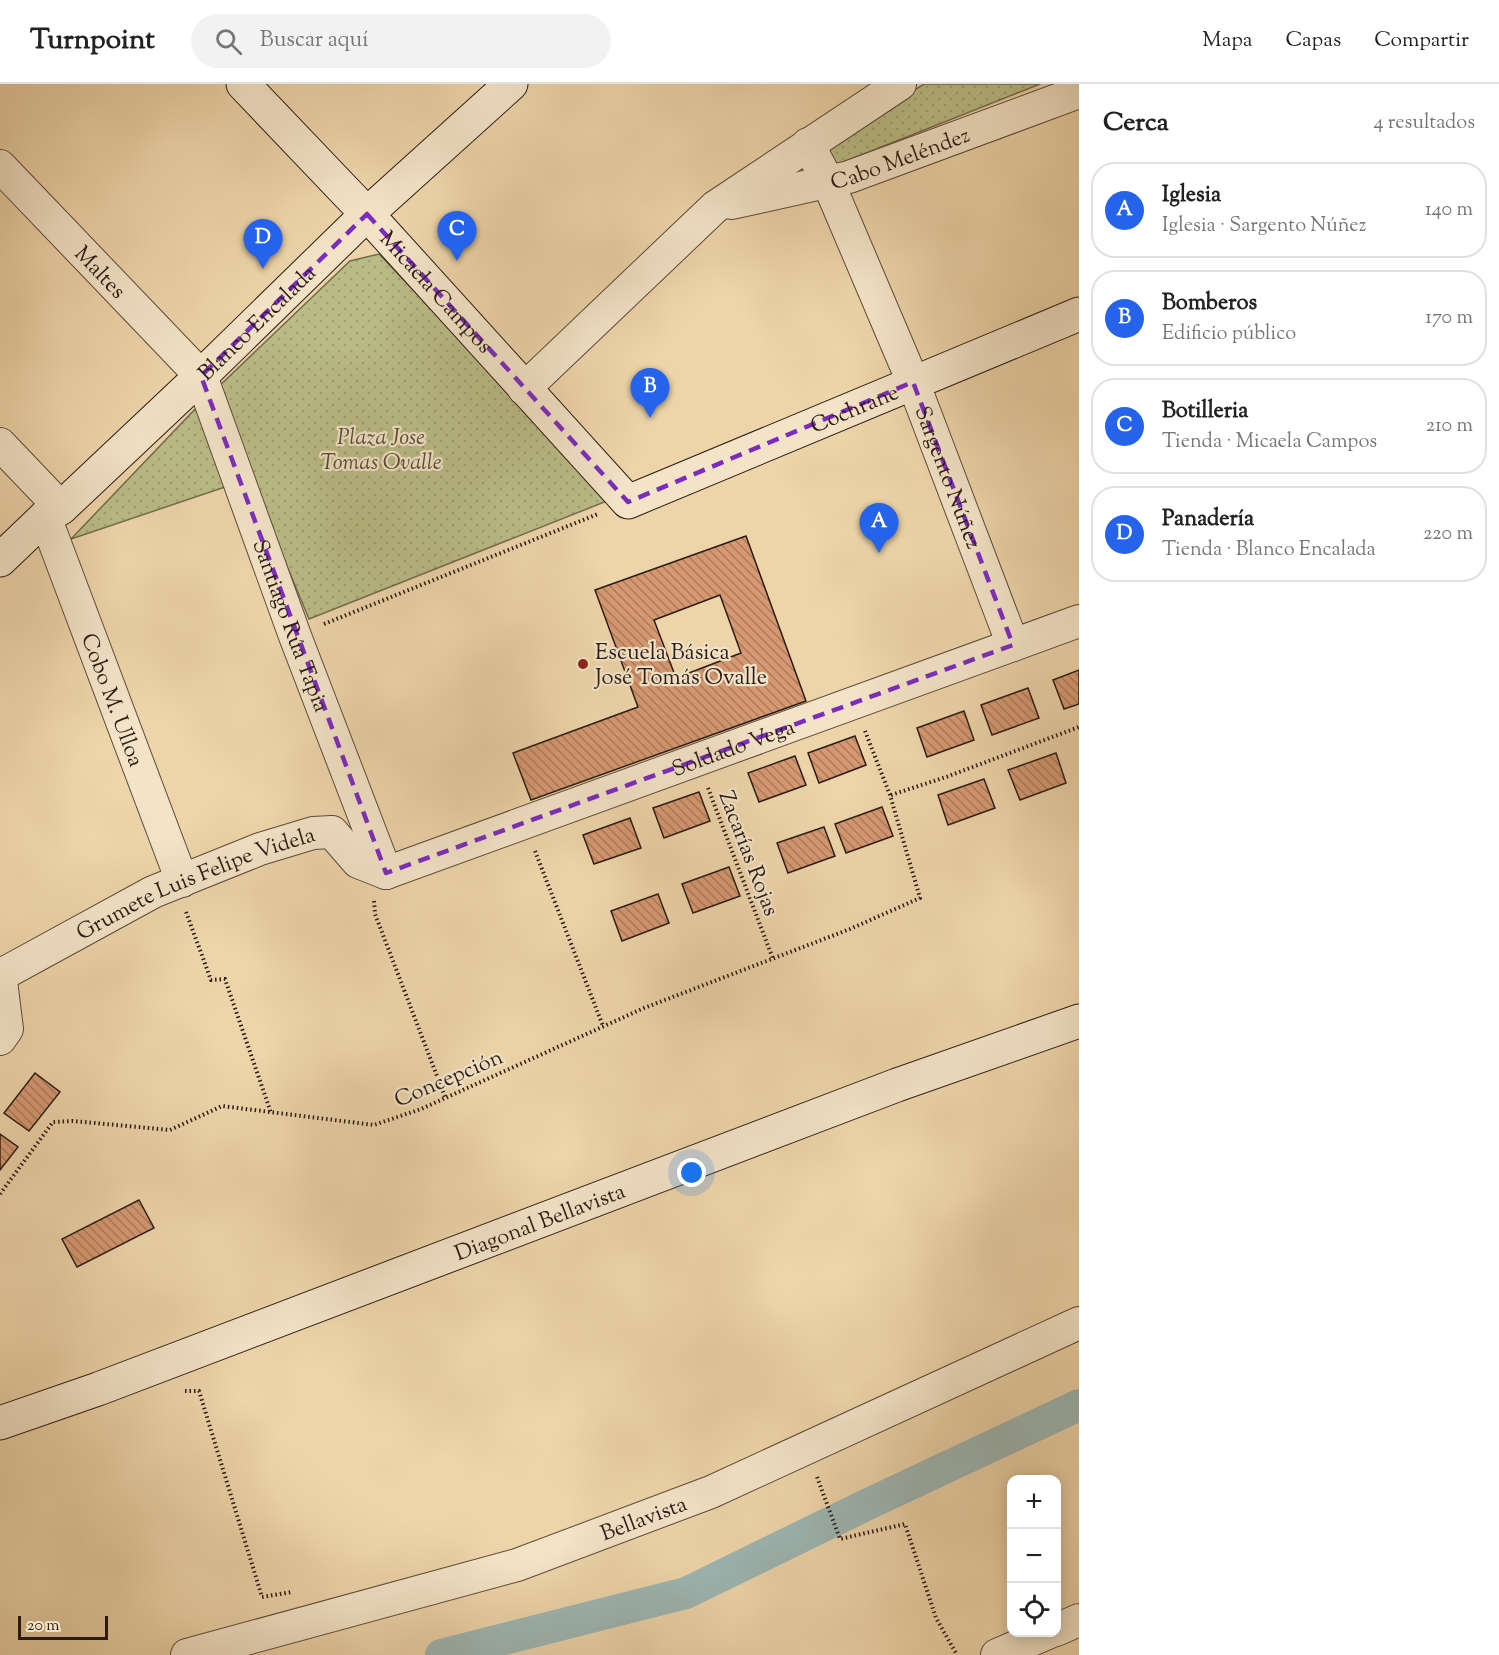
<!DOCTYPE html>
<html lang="es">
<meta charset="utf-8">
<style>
body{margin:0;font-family:"Sorts Mill Goudy",serif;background:#f2f2f2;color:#222}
.controls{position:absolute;right:18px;bottom:18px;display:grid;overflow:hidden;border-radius:12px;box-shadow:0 3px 15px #0003}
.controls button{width:54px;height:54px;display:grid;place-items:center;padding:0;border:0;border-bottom:2px solid #e0e0e0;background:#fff;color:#222;font:30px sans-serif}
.scale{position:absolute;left:18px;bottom:15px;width:90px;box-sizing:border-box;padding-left:6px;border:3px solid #2a1c15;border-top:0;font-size:16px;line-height:21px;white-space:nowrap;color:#2a1c15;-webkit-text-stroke:4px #f3e3c7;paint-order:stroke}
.you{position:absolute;left:692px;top:1089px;width:21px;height:21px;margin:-15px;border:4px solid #fff;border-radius:50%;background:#1a73e8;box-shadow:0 0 0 9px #1a73e833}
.badge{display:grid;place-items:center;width:39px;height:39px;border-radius:50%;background:#2563eb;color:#fff;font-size:20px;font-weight:700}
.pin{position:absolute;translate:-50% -50px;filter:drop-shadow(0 2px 3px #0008)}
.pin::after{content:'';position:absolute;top:32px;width:21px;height:18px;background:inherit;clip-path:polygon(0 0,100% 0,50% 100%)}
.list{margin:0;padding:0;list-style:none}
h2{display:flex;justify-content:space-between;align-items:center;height:78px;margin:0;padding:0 24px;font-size:26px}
h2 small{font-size:20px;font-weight:400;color:#767676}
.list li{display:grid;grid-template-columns:39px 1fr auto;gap:18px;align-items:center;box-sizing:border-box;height:96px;margin:0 12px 12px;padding:0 12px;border:2px solid #e0e0e0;border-radius:24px}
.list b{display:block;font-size:22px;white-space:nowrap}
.list p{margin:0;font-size:20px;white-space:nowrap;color:#767676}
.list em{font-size:20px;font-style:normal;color:#767676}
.icon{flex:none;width:33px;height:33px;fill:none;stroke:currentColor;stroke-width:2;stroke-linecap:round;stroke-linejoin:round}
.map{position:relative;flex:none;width:1079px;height:1571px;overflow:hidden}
header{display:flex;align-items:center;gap:36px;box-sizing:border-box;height:84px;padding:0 30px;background:#fff;border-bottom:2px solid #e0e0e0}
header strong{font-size:28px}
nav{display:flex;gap:33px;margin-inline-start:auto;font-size:21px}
.search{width:420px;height:54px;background:#f2f2f2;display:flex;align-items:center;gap:15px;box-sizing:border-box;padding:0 21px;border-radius:33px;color:#767676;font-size:22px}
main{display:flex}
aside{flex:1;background:#fff}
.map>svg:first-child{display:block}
</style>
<header>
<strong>Turnpoint</strong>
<div class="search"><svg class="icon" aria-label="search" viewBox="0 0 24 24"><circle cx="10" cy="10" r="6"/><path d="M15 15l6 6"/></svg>Buscar aquí</div>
<nav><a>Mapa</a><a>Capas</a><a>Compartir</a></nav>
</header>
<main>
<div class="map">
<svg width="1079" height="1571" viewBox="0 0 1079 1571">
<defs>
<pattern id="grass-dots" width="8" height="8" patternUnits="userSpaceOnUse" patternTransform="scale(1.5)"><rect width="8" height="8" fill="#babc86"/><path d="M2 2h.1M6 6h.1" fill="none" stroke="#a0a173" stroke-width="1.8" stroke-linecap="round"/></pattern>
<pattern id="building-back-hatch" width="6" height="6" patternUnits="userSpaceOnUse" patternTransform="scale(1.5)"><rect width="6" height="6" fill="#d59871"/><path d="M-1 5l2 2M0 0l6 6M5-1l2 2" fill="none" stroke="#ad7b5c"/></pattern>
</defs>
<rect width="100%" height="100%" fill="#edd4a9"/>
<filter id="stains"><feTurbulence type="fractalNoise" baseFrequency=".00333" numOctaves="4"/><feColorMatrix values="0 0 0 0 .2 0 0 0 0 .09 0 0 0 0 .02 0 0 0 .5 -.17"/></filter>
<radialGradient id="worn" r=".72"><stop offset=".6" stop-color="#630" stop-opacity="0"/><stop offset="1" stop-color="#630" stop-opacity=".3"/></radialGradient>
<g fill="url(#grass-dots)" stroke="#726c4e" stroke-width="1.5">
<polygon points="924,0 1040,0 836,81 822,64"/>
<polygon points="379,170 612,415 309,535 214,307 350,177"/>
<polygon points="199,321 225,403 71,455"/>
</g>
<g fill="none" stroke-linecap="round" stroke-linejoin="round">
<polyline stroke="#9db6b3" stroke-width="32" points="441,1571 686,1509 866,1421 1079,1321"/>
</g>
<g fill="url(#building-back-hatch)" stroke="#2a1c15" stroke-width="1.5" fill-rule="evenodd">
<path d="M746,452L806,617L531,716L513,669L638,623L595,506ZM720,511L741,569L676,594L654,536Z"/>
<polygon points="1079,586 1079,620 1064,625 1053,596"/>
<polygon points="1028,604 1039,634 992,651 981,621"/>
<polygon points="964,627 974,656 927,673 917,644"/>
<polygon points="855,652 866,681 819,699 808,669"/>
<polygon points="1056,669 1066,699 1020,716 1008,686"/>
<polygon points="795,672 806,701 759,718 748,689"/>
<polygon points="984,695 995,724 948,741 938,711"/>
<polygon points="699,708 710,737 664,754 653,724"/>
<polygon points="882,723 893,752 846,769 835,740"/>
<polygon points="630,734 641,764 594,780 583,751"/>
<polygon points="824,743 835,772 788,789 777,759"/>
<polygon points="729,783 740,812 693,829 682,800"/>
<polygon points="658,810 669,839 622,857 611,827"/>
<polygon points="35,989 60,1008 29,1047 4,1029"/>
<polygon points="0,1050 18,1063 0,1086"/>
<polygon points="139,1116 154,1144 77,1183 62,1155"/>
</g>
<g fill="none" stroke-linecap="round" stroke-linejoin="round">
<defs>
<g id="street">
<path id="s1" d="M808,60L828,98L913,298L1013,561"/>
<path id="s2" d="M0,82L201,292L295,552L386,789"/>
<path id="s3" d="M732,119L849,93L1079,8"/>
<polyline points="524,305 715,123 900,0"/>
<polyline points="0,360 61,424"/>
<path id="s4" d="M45,433L182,797"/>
<path id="s5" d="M386,789L1079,537"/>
<polyline points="0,889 7,945 0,955"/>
<path id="s6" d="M1,891L153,808L260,765L313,749L332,748L358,778L386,789"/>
<polyline points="1056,1546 1079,1536"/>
<path id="s7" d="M187,1571L517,1481L711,1408L1079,1239"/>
<polyline points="997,1571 1050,1548"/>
</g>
<g id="secondary">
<path id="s8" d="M243,0L367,130L628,418L1079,230"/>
<path id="s9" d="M0,476L45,433L61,424L201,292L367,130L511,0"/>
<path id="s10" d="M0,1339L98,1305L897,1001L1079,937"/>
</g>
</defs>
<use href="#street" stroke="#5b4a3a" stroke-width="34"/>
<use href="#secondary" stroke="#2a1c15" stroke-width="35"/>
<g stroke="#2a1c15" stroke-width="4" stroke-dasharray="1.5 3" stroke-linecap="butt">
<polyline points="324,540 598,430"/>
<polyline points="708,704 773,875"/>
<polyline points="891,711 946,693 1079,643"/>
<polyline points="535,767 603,942"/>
<polyline points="374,817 375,830 445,1013"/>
<polyline points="186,828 211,896 225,895 271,1029"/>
<polyline points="0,1110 53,1038 73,1037 170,1046 222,1022 374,1041 421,1025 644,924 850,845 920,814 890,711 865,647"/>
<polyline points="185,1307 199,1307 262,1513 292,1508"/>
<polyline points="817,1393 840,1455 905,1440 936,1534 957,1571"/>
</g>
<use href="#street" stroke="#f3e3c7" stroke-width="32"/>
<use href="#secondary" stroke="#f3e3c7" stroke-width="33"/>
</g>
<path fill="none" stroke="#7b2cbf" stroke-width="4.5" stroke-dasharray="12 8" stroke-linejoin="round" d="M367,130L628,418L913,298L1013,561L386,789L201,292Z"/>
<circle fill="#8f2418" stroke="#f3e3c7" stroke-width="2" cx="583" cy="580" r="6"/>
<g text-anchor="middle" stroke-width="4.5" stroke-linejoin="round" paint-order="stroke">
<g font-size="22" fill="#2a1c15" stroke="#f3e3c7">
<text dy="8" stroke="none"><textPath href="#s3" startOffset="174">Cabo Meléndez</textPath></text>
<text dy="8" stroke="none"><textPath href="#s2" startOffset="146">Maltes</textPath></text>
<text dy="8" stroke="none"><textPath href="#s8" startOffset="284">Micaela Campos</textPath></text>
<text dy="8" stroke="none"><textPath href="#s9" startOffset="350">Blanco Encalada</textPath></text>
<text dy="8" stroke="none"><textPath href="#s8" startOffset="813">Cochrane</textPath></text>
<text dy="8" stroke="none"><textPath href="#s1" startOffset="362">Sargento Núñez</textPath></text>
<text dy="8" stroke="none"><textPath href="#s2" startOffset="556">Santiago Rúa Tapia</textPath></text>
<text dy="8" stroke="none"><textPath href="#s4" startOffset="195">Cobo M. Ulloa</textPath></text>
<text dy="8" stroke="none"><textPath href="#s5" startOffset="369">Soldado Vega</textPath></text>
<text transform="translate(750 769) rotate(69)" y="8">Zacarías Rojas</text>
<text dy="8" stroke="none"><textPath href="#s6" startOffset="216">Grumete Luis Felipe Videla</textPath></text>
<text transform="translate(448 993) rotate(-23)" y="8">Concepción</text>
<text dy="8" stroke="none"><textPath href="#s10" startOffset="576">Diagonal Bellavista</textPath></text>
<text dy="8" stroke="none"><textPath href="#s7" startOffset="477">Bellavista</textPath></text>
</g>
<g font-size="22" font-style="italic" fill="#554c37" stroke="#f3e3c7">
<text x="381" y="360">Plaza Jose<tspan x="381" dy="25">Tomas Ovalle</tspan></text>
</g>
<g font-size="22" fill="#2a1c15" stroke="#f3e3c7" text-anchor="start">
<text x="595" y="575">Escuela Básica<tspan x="595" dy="25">José Tomás Ovalle</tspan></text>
</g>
</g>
<rect width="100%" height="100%" filter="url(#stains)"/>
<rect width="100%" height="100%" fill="url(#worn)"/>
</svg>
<div class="controls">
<button>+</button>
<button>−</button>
<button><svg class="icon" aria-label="locate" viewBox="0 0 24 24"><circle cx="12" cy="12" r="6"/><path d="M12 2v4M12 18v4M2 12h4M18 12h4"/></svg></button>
</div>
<div class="scale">20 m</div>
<div class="you"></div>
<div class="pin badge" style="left:879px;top:469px">A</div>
<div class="pin badge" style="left:650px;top:334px">B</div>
<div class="pin badge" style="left:457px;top:177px">C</div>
<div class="pin badge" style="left:263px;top:185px">D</div>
</div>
<aside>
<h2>Cerca<small>4 resultados</small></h2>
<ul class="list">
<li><span class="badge">A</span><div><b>Iglesia</b><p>Iglesia · Sargento Núñez</p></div><em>140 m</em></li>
<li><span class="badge">B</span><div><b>Bomberos</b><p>Edificio público</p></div><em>170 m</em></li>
<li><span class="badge">C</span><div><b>Botilleria</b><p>Tienda · Micaela Campos</p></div><em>210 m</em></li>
<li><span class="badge">D</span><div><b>Panadería</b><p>Tienda · Blanco Encalada</p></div><em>220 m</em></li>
</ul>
</aside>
</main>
